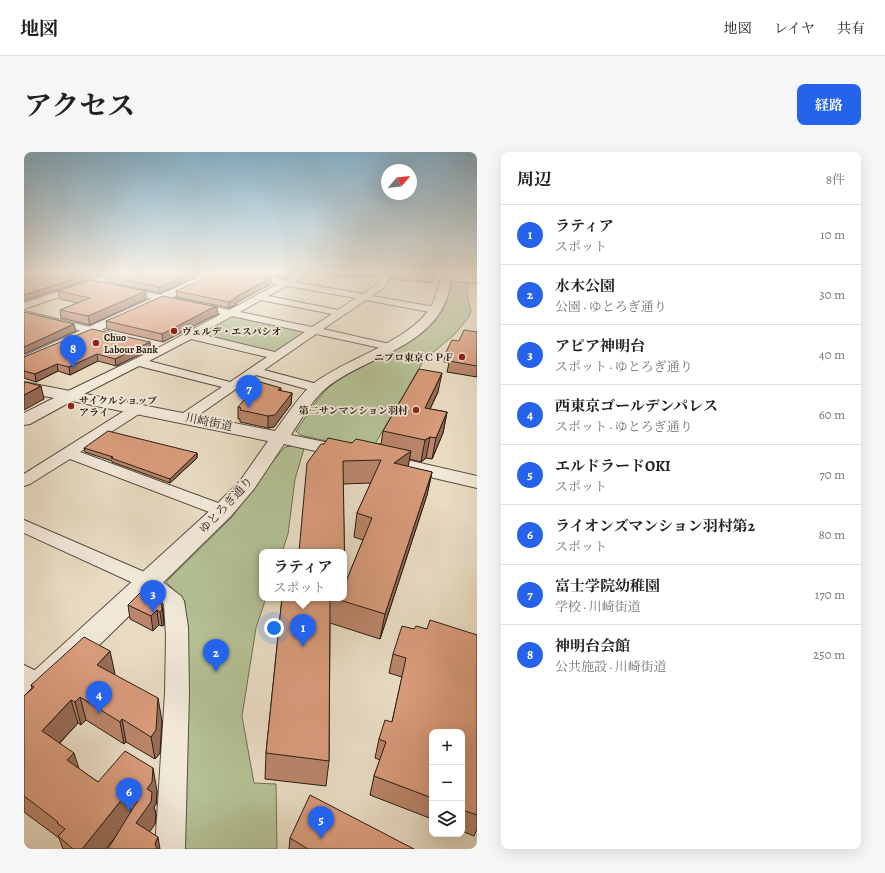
<!DOCTYPE html>
<html lang="ja">
<meta charset="utf-8">
<style>
body{margin:0;font-family:Alegreya,"Noto Serif JP",serif;background:#f6f6f6;color:#202124}
.controls{position:absolute;right:12px;bottom:12px;display:grid;overflow:hidden;border-radius:8px;box-shadow:0 4px 16px #0002}
.controls button{width:36px;height:36px;display:grid;place-items:center;padding:0;border:0;border-bottom:1px solid #e0e0e0;background:#fff;color:#202124;font:20px sans-serif}
.compass{position:absolute;left:357px;top:12px;width:36px;height:36px;border-radius:50%;background:#fff;box-shadow:0 4px 16px #0002;rotate:62deg}
.you{position:absolute;left:250px;top:476px;width:14px;height:14px;margin:-10px;border:3px solid #fff;border-radius:50%;background:#1a73e8;box-shadow:0 0 0 6px #1a73e833}
.badge{display:grid;place-items:center;width:26px;height:26px;border-radius:50%;background:#2563eb;color:#fff;font-size:13px;font-weight:700}
.pin{position:absolute;translate:-50% -33px;filter:drop-shadow(0 1px 2px #0008)}
.pin::after{content:'';position:absolute;top:21px;width:14px;height:12px;background:inherit;clip-path:polygon(0 0,100% 0,50% 100%)}
.popup{position:absolute;left:235px;top:397px;width:88px;height:52px;box-sizing:border-box;display:grid;place-content:center;border-radius:8px;background:#fff;filter:drop-shadow(0 1px 3px #0005);font-size:13px;white-space:nowrap;color:#757577}
.popup b{font-size:15px;color:#202124}
.popup::after{content:'';position:absolute;left:50%;top:100%;margin-left:-8px;border:8px solid transparent;border-top-color:#fff}
.list{margin:0;padding:0;list-style:none}
h2{display:flex;justify-content:space-between;align-items:center;height:52px;margin:0;padding:0 16px;font-size:17px}
h2 small{font-size:13px;font-weight:400;color:#757577}
.list li{display:grid;grid-template-columns:26px 1fr auto;gap:12px;align-items:center;box-sizing:border-box;height:60px;padding:0 16px;border-top:1px solid #e0e0e0}
.list b{display:block;font-size:15px;white-space:nowrap}
.list p{margin:0;font-size:13px;white-space:nowrap;color:#757577}
.list em{font-size:13px;font-style:normal;color:#757577}
.icon{flex:none;width:22px;height:22px;fill:none;stroke:currentColor;stroke-width:2;stroke-linecap:round;stroke-linejoin:round}
.map{position:relative;flex:none;width:453px;height:697px;overflow:hidden;border-radius:8px}
header{display:flex;align-items:center;gap:24px;box-sizing:border-box;height:56px;padding:0 20px;background:#fff;border-bottom:1px solid #e0e0e0}
header strong{font-size:19px}
nav{display:flex;gap:22px;margin-inline-start:auto;font-size:14px}
.intro{display:flex;align-items:center;justify-content:space-between;box-sizing:border-box;height:96px;padding:0 24px}
h1{margin:0;font-size:28px}
.button{padding:10px 18px;border-radius:8px;background:#2563eb;color:#fff;font-size:14px;font-weight:700}
main{display:flex;gap:24px;padding:0 24px}
aside{flex:1;background:#fff;border-radius:8px;box-shadow:0 4px 16px #0002}
.map>svg:first-child{display:block}
</style>
<header>
<strong>地図</strong>
<nav><a>地図</a><a>レイヤ</a><a>共有</a></nav>
</header>
<div class="intro"><h1>アクセス</h1><a class="button">経路</a></div>
<main>
<div class="map">
<svg width="453" height="697" viewBox="0 0 453 697">
<rect width="100%" height="100%" fill="#e9dcc3"/>
<filter id="stains"><feTurbulence type="fractalNoise" baseFrequency=".005" numOctaves="4"/><feColorMatrix values="0 0 0 0 .2 0 0 0 0 .09 0 0 0 0 .02 0 0 0 .5 -.17"/></filter>
<radialGradient id="worn" r=".72"><stop offset=".6" stop-color="#630" stop-opacity="0"/><stop offset="1" stop-color="#630" stop-opacity=".3"/></radialGradient>
<g fill="#b4c195" stroke="#6e7054">
<path d="M431,129L445,131L443,143L447,159L444,166L431,182L400,208L347,299L276,283L272,279C284,262 295,242 312,229C345,206 400,195 420,156C424,148 425,139 427,130Z"/>
<polygon points="210,163 283,180 253,201 173,184 205,164"/>
<polygon points="269,294 280,297 271,327 264,382 258,400 238,400 238,446 242,446 232,476 218,564 230,631 252,632 253,697 156,697 161,449 142,430 209,364 243,316 261,295"/>
</g>
<g fill="none" stroke-linecap="round" stroke-linejoin="round">
<defs>
<g id="minor">
<polygon points="86,122 98,122 97,124 0,157 0,151"/>
<path d="M211,122H229L261,128L272,122H282L271,130L339,142L355,131L360,122H368L361,135L348,144L411,155L416,158L411,161L342,148L299,177L370,193L372,195L370,197L366,198L292,182L240,218L297,233L299,236L297,239L293,240L232,223L166,269L161,270L156,269L154,266L156,263L198,235L115,214L50,247H40L38,244L40,241L138,194L197,162L97,140L95,138L97,136L100,135L205,158L254,132L215,125ZM263,134L332,146L314,158L244,144ZM237,148L308,162L288,175L216,160ZM208,164L281,180L251,200L176,182ZM167,187L243,205L206,230L125,209Z"/>
<polygon points="0,159 87,180 88,182 83,185 0,165"/>
<polygon points="113,253 118,254 120,257 118,260 56,300 205,355 208,359 205,363 199,364 193,363 46,307 6,332 0,334 0,322 108,254"/>
<polygon points="0,368 132,425 157,444 160,449 164,475 165,541 161,697 131,697 141,541 142,484 140,452 118,435 0,381"/>
<polygon points="0,513 24,525 28,532 24,539 16,542 0,535"/>
</g>
<g id="tertiary">
<polygon points="182,122 196,122 195,124 0,213 0,204"/>
<path d="M418,122H428C426,131 425,143 421,151C398,200 336,206 299,239C289,248 275,270 267,283L330,296L332,300L330,304L323,306L260,292L230,337L207,364L11,556L0,560V528L191,354L216,329L244,289L48,249L6,272L0,273V261L30,246L0,240V230L251,279C260,267 278,240 289,232C322,206 391,188 409,151C413,142 415,131 418,122Z"/>
<polygon points="357,302 453,324 453,336 350,312 347,308 350,304"/>
</g>
<polygon id="secondary" points="377,122 421,122 453,125 453,131 382,125"/>
</defs>
<use href="#minor" stroke="#584e40" stroke-width="2"/>
<use href="#tertiary" stroke="#584e40" stroke-width="2"/>
<use href="#secondary" stroke="#281e14" stroke-width="2"/>
<use href="#minor" fill="#f1e8d8" fill-rule="evenodd"/>
<use href="#tertiary" fill="#f1e8d8" fill-rule="evenodd"/>
<use href="#secondary" fill="#f1e8d8" fill-rule="evenodd"/>
</g>
<g fill="#ba856a" stroke="#281e14" fill-rule="evenodd">
<polygon points="86,122 178,122 136,141 83,130 82,124"/>
<polygon points="237,122 269,122 261,126"/>
<polygon points="300,122 359,122 356,126 337,124 337,125 319,125"/>
<polygon points="368,122 410,123 409,129 408,131 367,127"/>
<polygon points="247,126 247,132 212,151 212,153 205,156 153,145 152,139"/>
<polygon points="34,139 122,147 66,173 37,166 36,158 53,151 36,147"/>
<polygon points="194,163 187,165 139,190 83,177 82,169"/>
<polygon points="453,180 453,225 423,220 425,211 420,210 422,200 435,189"/>
<polygon points="127,197 92,214 74,209 46,223 34,219 12,230 0,226 0,205"/>
<polygon points="257,236 257,239 268,241 267,252 250,275 244,276 216,270 216,267 214,267 214,255"/>
<path d="M414,240L406,257L423,260L419,281L408,307L402,306L397,310L385,307L384,315L408,320L403,343L356,487L306,471L305,609L302,634L241,627L242,601L258,446H320L300,292L328,291L357,292L359,279ZM347,331L333,361L330,385L339,388L321,432L319,332Z"/>
<polygon points="60,296 173,301 173,306 146,331 88,310 88,309 61,300"/>
<polygon points="104,453 139,456 140,473 138,474 135,473 129,479 106,467"/>
<polygon points="390,477 403,477 453,483 453,677 450,684 438,679 438,580 408,580 408,667 346,643 350,624 356,608 351,606 355,587 368,570 378,525 365,521 369,502"/>
<polygon points="91,522 90,523 138,569 136,601 131,607 102,590 100,592 62,568 57,573 54,571 36,591 55,617 74,630 133,639 132,653 130,655 132,662 131,672 93,683 82,697 39,697 35,686 0,660 0,544 8,536 7,533"/>
<polygon points="266,686 390,697 265,697"/>
</g>
<g fill="#976c56" stroke="#281e14">
<polygon points="0,122 17,122 0,127"/>
<polygon points="64,122 81,122 0,149 0,143"/>
<polygon points="165,122 178,122 136,141 135,135"/>
<polygon points="261,122 269,122 261,126"/>
<polygon points="356,122 359,122 356,126"/>
<polygon points="247,126 247,132 212,151 212,153 205,156 205,150 210,146"/>
<polygon points="122,139 122,147 66,173 64,164"/>
<polygon points="193,155 194,163 187,165 139,190 138,182 186,157"/>
<polygon points="50,172 52,179 0,202 0,195"/>
<polygon points="126,190 127,197 92,214 91,207"/>
<polygon points="73,202 74,209 46,223 45,215"/>
<polygon points="33,212 34,219 12,230 11,222"/>
<polygon points="418,221 414,240 397,276 401,256"/>
<polygon points="17,234 20,247 0,258 0,243"/>
<polygon points="268,241 267,252 250,275 244,276 244,264"/>
<polygon points="423,260 419,281 408,307 412,286"/>
<polygon points="406,285 402,306 397,310 401,288"/>
<polygon points="387,299 383,321 370,311"/>
<polygon points="173,301 173,306 146,331 146,327"/>
<polygon points="408,320 403,343 356,487 361,462"/>
<polygon points="137,442 140,473 138,474 136,460"/>
<polygon points="133,458 135,473 129,479 127,464"/>
<polygon points="86,499 91,522 78,536 73,513"/>
<polygon points="56,545 62,568 57,573 51,550"/>
<polygon points="134,546 138,569 136,601 131,607 127,585"/>
<polygon points="47,548 54,571 26,601 18,579"/>
<polygon points="98,567 102,590 100,592 96,570"/>
<polygon points="50,601 57,623 43,608"/>
<polygon points="129,616 133,639 132,653 130,655 132,662 131,672 117,693 112,671"/>
<polygon points="103,641 108,663 82,697 58,697"/>
<polygon points="134,685 136,697 132,697 131,692"/>
</g>
<g fill="#d89b7b" stroke="#281e14" fill-rule="evenodd">
<polygon points="25,122 64,122 0,143 0,130"/>
<polygon points="86,122 165,122 135,135 82,124"/>
<polygon points="190,122 221,122 247,126 210,146 212,146 205,150 152,139"/>
<polygon points="370,122 398,122 410,123 409,125"/>
<polygon points="67,128 122,139 64,164 36,158 66,146 34,139"/>
<polygon points="139,144 193,155 186,157 138,182 82,169"/>
<polygon points="0,160 50,172 0,195"/>
<polygon points="68,177 126,190 91,207 73,202 45,215 33,212 11,222 0,219 0,205"/>
<polygon points="440,178 453,180 453,214 425,209 429,201 422,200 428,188 435,189"/>
<polygon points="395,217 418,221 401,256 423,260 412,286 406,285 401,288 359,279"/>
<polygon points="2,230 17,234 0,243 0,231"/>
<polygon points="236,230 257,236 254,238 268,241 251,263 244,264 216,258 217,256 214,255"/>
<polygon points="84,279 173,301 146,327 87,306 89,305 60,296"/>
<path d="M304,286L328,291L332,287L387,299L370,311L408,320L361,462L309,446H320V400H275L283,311L297,292H300ZM357,308L333,361L348,366L321,432L319,309Z"/>
<polygon points="122,435 137,442 138,458 136,460 133,458 127,464 104,453"/>
<polygon points="258,446 306,446 305,609 242,601"/>
<polygon points="406,468 453,483 453,663 438,658 438,580 408,580 408,646 350,624 362,590 355,587 361,568 368,570 382,506 369,502 378,474 390,477 392,474 403,477"/>
<polygon points="60,485 86,499 73,513 134,546 132,578 127,585 98,567 96,570 56,545 51,550 47,548 18,579 50,601 43,608 74,630 101,599 129,616 128,630 123,637 128,640 127,650 112,671 134,685 131,692 133,696 132,697 84,697 114,648 103,641 58,697 49,697 34,684 41,677 33,671 34,670 0,644 0,544 10,535 7,533"/>
<polygon points="286,643 390,697 284,697 266,686"/>
</g>
<linearGradient id="sky" x2="0" y2="1"><stop stop-color="#87b7d2"/><stop offset="0.55" stop-color="#f5efe4"/><stop offset="1" stop-color="#f5efe4" stop-opacity="0"/></linearGradient>
<rect width="453" height="220" fill="url(#sky)"/>
<g fill="#8f2418" stroke="#f1e8d8" stroke-width="1.5">
<circle cx="150" cy="179" r="4"/>
<circle cx="72" cy="191" r="4"/>
<circle cx="438" cy="205" r="4"/>
<circle cx="47" cy="254" r="4"/>
<circle cx="392" cy="258" r="4"/>
</g>
<g text-anchor="middle" stroke-width="3.5" stroke-linejoin="round" paint-order="stroke">
<g font-size="10" font-weight="bold" fill="#281e14" stroke="#f1e8d8" text-anchor="start">
<text x="158" y="183">ヴェルデ・エスパシオ</text>
<text x="80" y="189">Chuo<tspan x="80" dy="12">Labour Bank</tspan></text>
<text x="430" y="209" text-anchor="end">ニプロ東京ＣＰＦ</text>
<text x="55" y="252">サイクルショップ<tspan x="55" dy="12">アライ</tspan></text>
<text x="384" y="262" text-anchor="end">第二サンマンション羽村</text>
</g>
<g font-size="12" fill="#281e14" stroke="#f1e8d8">
<text transform="translate(185 270) rotate(11)" y="4">川崎街道</text>
<text transform="translate(202 353) rotate(-47)" y="4">ゆとろぎ通り</text>
</g>
</g>
<rect width="100%" height="100%" filter="url(#stains)"/>
<rect width="100%" height="100%" fill="url(#worn)"/>
</svg>
<div class="controls">
<button>+</button>
<button>−</button>
<button><svg class="icon" aria-label="layers" viewBox="0 0 24 24"><path d="M12 4l9 5-9 5-9-5zM3 14l9 5 9-5"/></svg></button>
</div>
<svg class="compass" viewBox="-18 -18 36 36"><path d="M0-13l5 13h-10z" fill="#e53935"/><path d="M0 13l5-13h-10z" fill="#757577"/></svg>
<div class="you"></div>
<div class="pin badge" style="left:279px;top:495px">1</div>
<div class="popup"><b>ラティア</b>スポット</div>
<div class="pin badge" style="left:192px;top:520px">2</div>
<div class="pin badge" style="left:129px;top:461px">3</div>
<div class="pin badge" style="left:75px;top:562px">4</div>
<div class="pin badge" style="left:297px;top:687px">5</div>
<div class="pin badge" style="left:105px;top:659px">6</div>
<div class="pin badge" style="left:225px;top:256px">7</div>
<div class="pin badge" style="left:49px;top:216px">8</div>
</div>
<aside>
<h2>周辺<small>8件</small></h2>
<ul class="list">
<li><span class="badge">1</span><div><b>ラティア</b><p>スポット</p></div><em>10 m</em></li>
<li><span class="badge">2</span><div><b>水木公園</b><p>公園 · ゆとろぎ通り</p></div><em>30 m</em></li>
<li><span class="badge">3</span><div><b>アピア神明台</b><p>スポット · ゆとろぎ通り</p></div><em>40 m</em></li>
<li><span class="badge">4</span><div><b>西東京ゴールデンパレス</b><p>スポット · ゆとろぎ通り</p></div><em>60 m</em></li>
<li><span class="badge">5</span><div><b>エルドラードOKI</b><p>スポット</p></div><em>70 m</em></li>
<li><span class="badge">6</span><div><b>ライオンズマンション羽村第2</b><p>スポット</p></div><em>80 m</em></li>
<li><span class="badge">7</span><div><b>富士学院幼稚園</b><p>学校 · 川崎街道</p></div><em>170 m</em></li>
<li><span class="badge">8</span><div><b>神明台会館</b><p>公共施設 · 川崎街道</p></div><em>250 m</em></li>
</ul>
</aside>
</main>
